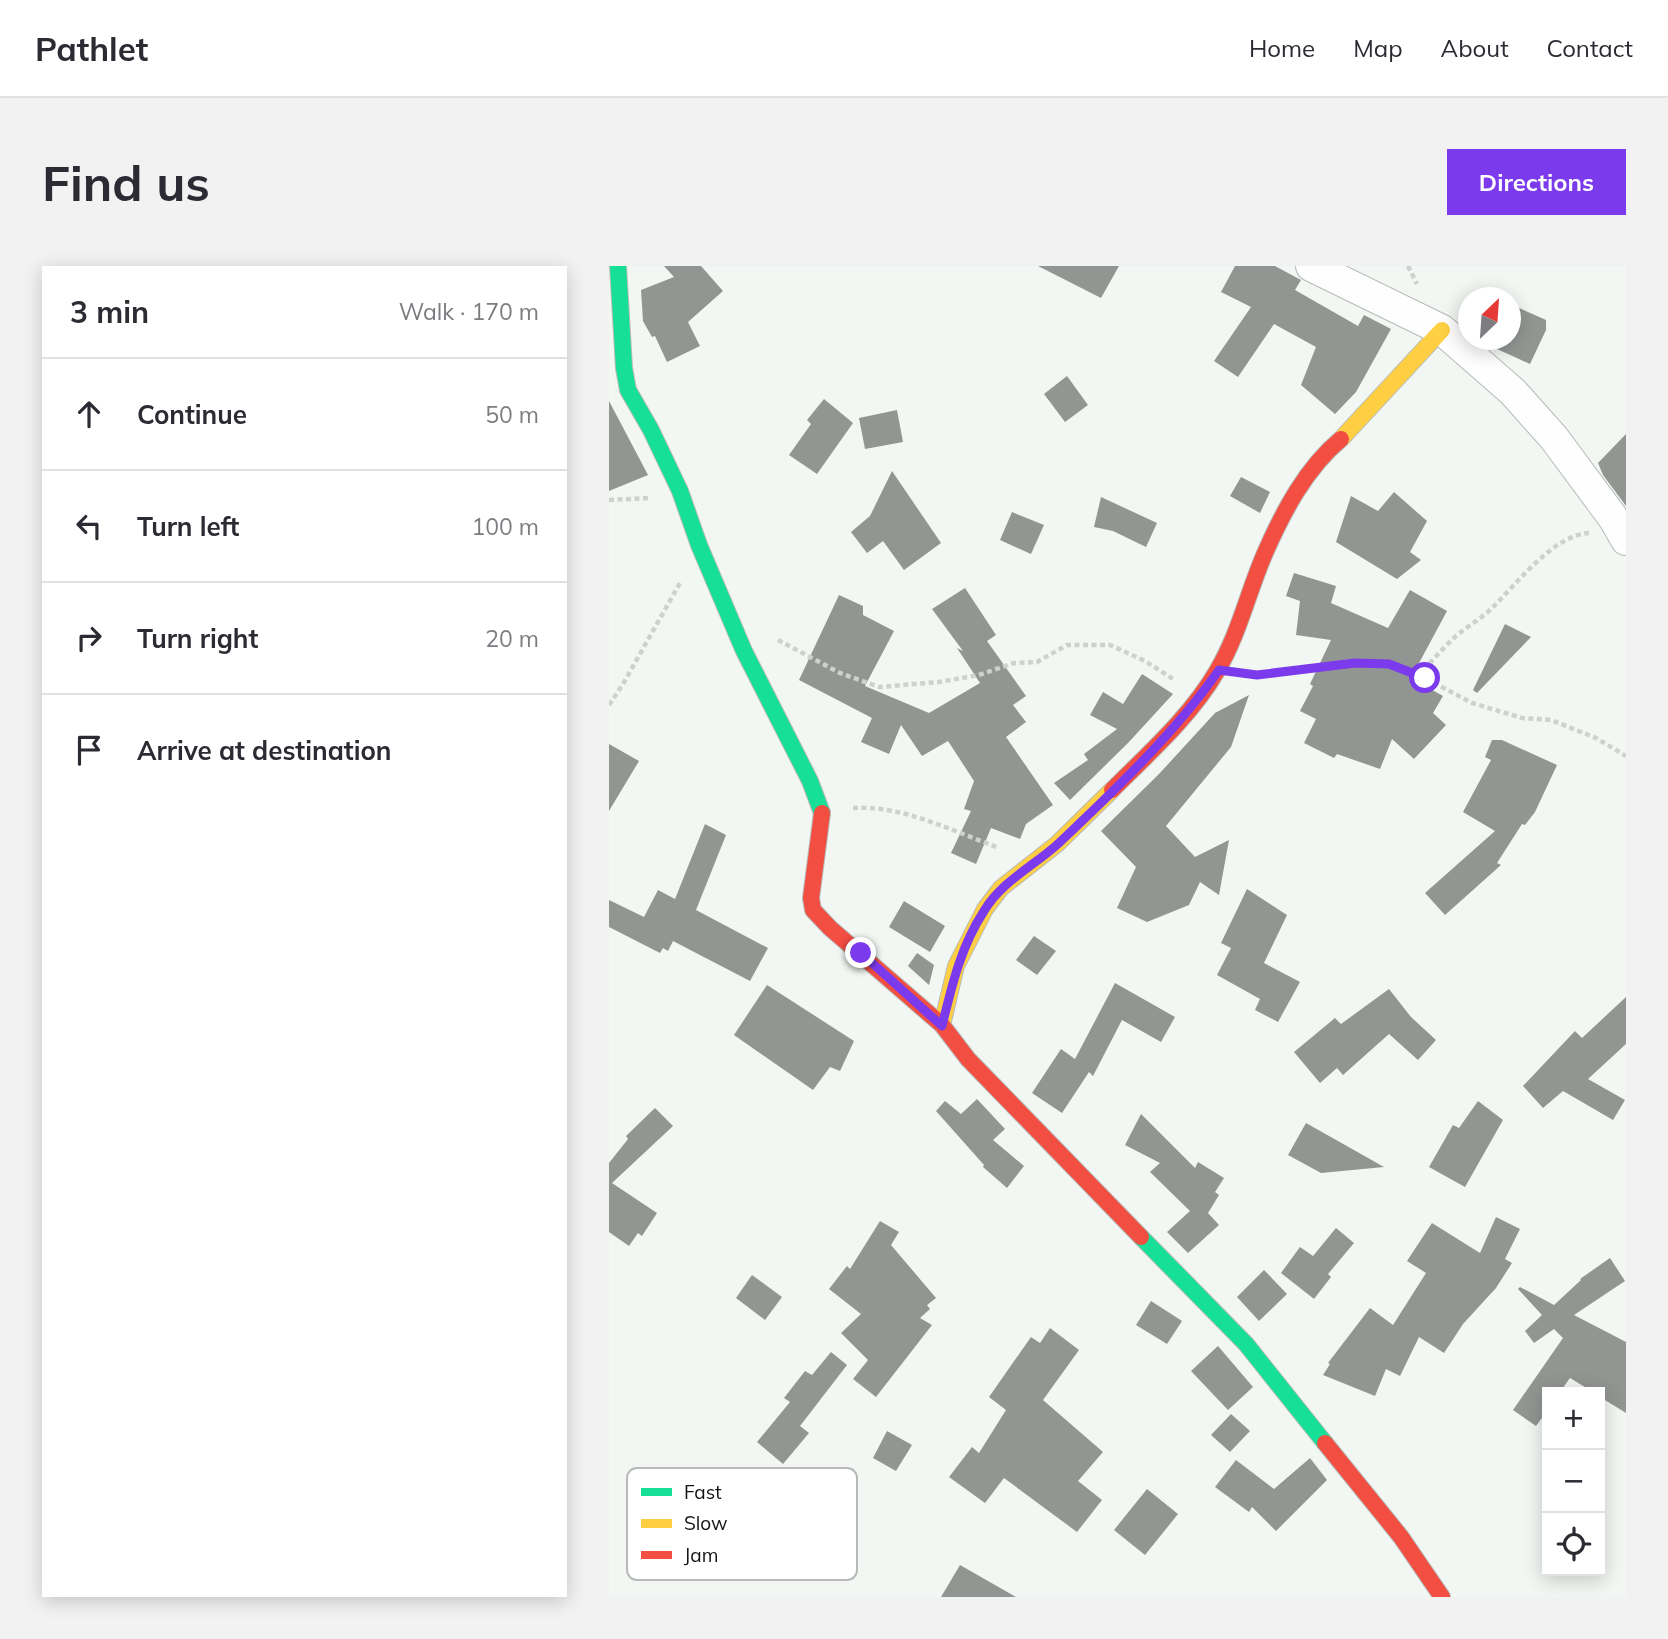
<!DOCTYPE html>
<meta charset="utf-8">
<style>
body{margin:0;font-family:Mulish,sans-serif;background:#f2f2f3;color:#2b2b33}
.controls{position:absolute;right:21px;bottom:21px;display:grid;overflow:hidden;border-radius:0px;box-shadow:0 4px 18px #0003}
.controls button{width:63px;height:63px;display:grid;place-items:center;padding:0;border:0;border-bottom:2px solid #e1e1e2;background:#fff;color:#2b2b33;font:35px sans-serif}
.compass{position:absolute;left:849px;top:21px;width:63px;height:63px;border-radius:50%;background:#fff;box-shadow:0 4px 18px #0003;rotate:25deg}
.stop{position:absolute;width:21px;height:21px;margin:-16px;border:5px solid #7c3aed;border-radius:50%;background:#fff}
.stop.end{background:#7c3aed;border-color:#fff;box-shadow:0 2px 7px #0008}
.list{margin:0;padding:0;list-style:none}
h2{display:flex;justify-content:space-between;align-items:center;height:91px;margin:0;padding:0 28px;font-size:30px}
h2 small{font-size:23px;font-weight:400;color:#7c7c81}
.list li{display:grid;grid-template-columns:46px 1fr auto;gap:21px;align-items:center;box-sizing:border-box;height:112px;padding:0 28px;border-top:2px solid #e1e1e2}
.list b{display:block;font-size:26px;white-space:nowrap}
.list em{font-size:23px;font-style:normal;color:#7c7c81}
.icon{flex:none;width:38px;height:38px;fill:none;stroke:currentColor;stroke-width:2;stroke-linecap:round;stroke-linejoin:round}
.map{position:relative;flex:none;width:1017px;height:1331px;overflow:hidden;border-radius:0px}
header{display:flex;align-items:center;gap:42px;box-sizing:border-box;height:98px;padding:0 35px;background:#fff;border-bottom:2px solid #e1e1e2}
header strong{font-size:33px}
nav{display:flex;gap:38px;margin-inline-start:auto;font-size:24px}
.intro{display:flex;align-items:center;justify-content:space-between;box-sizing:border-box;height:168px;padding:0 42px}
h1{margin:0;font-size:49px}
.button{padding:18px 32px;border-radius:0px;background:#7c3aed;color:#fff;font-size:24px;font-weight:700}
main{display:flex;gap:42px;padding:0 42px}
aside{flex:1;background:#fff;border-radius:0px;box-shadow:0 4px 18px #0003}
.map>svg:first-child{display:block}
</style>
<header>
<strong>Pathlet</strong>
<nav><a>Home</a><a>Map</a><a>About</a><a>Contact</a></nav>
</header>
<div class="intro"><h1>Find us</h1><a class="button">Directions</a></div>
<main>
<aside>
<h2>3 min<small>Walk · 170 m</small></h2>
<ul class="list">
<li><svg class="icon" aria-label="ahead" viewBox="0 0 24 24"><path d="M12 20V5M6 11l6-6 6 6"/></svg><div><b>Continue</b></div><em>50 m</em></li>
<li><svg class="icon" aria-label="left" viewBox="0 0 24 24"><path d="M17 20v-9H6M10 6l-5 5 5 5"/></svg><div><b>Turn left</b></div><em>100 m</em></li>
<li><svg class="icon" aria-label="right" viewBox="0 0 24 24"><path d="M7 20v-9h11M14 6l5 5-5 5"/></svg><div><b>Turn right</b></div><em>20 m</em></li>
<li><svg class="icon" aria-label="arrive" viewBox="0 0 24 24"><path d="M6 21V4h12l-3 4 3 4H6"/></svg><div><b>Arrive at destination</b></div></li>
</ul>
</aside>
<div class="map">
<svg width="1017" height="1331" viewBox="0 0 1017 1331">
<rect width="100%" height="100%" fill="#f2f7f3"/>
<g fill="#929693">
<polygon points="55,0 92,0 114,25 79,56 91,80 58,96 46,70 43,71 34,55 32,24 65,11"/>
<polygon points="429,0 510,0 492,32"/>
<polygon points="626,0 666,0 692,14 686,24 749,60 755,49 782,63 747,126 726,148 692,119 707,81 665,58 629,111 605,95 642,41 612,26"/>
<polygon points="901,38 937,54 937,64 921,98 875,77 877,74 901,74"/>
<polygon points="458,110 479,139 456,156 435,128"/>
<polygon points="215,133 244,157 208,208 180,189 202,158 198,154"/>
<polygon points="0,135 39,209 0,225"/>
<polygon points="288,144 294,176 256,183 250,152"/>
<polygon points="1017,168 1017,240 994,209 989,197"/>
<polygon points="283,205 332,277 295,304 274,275 258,287 242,266 261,250"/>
<polygon points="632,211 661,226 651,247 621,230"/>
<polygon points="785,226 818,255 801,286 812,294 788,313 727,276 742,230 769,245"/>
<polygon points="492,231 548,257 537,281 504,265 485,261"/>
<polygon points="403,246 435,259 422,288 391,274"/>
<polygon points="685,307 727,320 722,337 779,362 801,324 838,345 802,412 834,430 824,447 837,459 805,493 783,473 771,503 728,488 725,492 695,477 707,453 691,445 704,420 701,418 722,374 687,369 691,335 677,330"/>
<polygon points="356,322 387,369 378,375 417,430 404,439 417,456 397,471 444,539 417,558 411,573 382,562 367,598 342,587 362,545 355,543 365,515 339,475 313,490 292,459 280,488 252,476 263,452 190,414 230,329 254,340 254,349 285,365 256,420 320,447 371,417 348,382 354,385 323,343"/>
<polygon points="896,358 922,371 868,427 864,424"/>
<polygon points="533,408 564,428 519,477 461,534 445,517 479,494 475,488 508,463 481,449 494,426 514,438"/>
<polygon points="640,429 622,481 557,560 586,591 620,574 610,629 591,616 580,639 538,656 508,642 527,601 492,565 550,508 606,447"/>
<polygon points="883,474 893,474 948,499 926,546 916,559 913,558 888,597 892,599 836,649 816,627 886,565 854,546 882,494 876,491"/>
<polygon points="0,478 30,495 0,545"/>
<polygon points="96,558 117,569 87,644 159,682 141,715 64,675 59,685 54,682 51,687 0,661 0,634 35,651 49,624 66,633"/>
<polygon points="638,623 678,649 655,697 691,716 669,756 646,744 651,733 608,709 622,682 612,677"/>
<polygon points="295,635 336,660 321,686 280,661"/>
<polygon points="425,670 447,685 428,709 407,694"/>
<polygon points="308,687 325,699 320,719 299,700"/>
<polygon points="506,717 566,751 552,776 513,754 484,810 480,806 453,847 423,827 452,783 466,793"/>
<polygon points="158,719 245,775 231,805 221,801 204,824 125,769"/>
<polygon points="780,723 802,751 827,774 809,794 780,768 734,809 728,802 711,817 685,786 726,752 732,758"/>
<polygon points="1017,731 1017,778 979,813 1016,834 1004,854 954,825 934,842 914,820 966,765 973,772"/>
<polygon points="368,833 396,863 384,874 415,900 398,922 374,901 375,899 327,845 336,835 352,848"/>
<polygon points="869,835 894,854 856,921 820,901 844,859 850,862"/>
<polygon points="46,842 64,860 3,917 48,947 33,970 29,967 20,980 0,966 0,897 19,873 17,870"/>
<polygon points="532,848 586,902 589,896 615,912 606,926 610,929 599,947 610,959 579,987 558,966 581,945 541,906 551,897 516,879"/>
<polygon points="697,857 775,901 712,907 679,889"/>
<polygon points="887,951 911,963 896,993 903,997 887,1022 854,1058 835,1087 810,1071 791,1110 777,1103 766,1130 714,1109 721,1098 719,1097 761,1042 784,1059 817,1007 798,995 823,957 871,987"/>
<polygon points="271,955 290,966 282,979 327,1032 318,1039 321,1043 311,1052 323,1059 267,1131 244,1113 259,1094 232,1067 252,1048 220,1023 238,1000 241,1003"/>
<polygon points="727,962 745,977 719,1008 722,1011 705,1033 672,1007 691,981 704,990"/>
<polygon points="1001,992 1016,1015 965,1049 1017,1076 1017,1147 991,1131 991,1126 984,1126 961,1112 951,1126 938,1126 938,1145 927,1160 904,1144 954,1072 945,1063 925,1077 916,1065 933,1049 909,1023 911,1021 945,1039 972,1014 971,1013"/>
<polygon points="655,1004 678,1028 650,1055 628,1031"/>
<polygon points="143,1009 173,1031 156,1054 127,1032"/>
<polygon points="542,1035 573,1055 558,1078 527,1059"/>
<polygon points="441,1062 470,1084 434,1134 494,1186 469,1215 493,1234 468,1266 395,1212 376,1237 340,1211 363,1181 370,1187 397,1144 380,1131 422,1071 431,1077"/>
<polygon points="609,1080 644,1121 619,1144 582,1105"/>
<polygon points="222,1086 238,1099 191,1160 200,1167 174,1198 148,1176 181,1136 175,1132 196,1105 203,1109"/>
<polygon points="622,1148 641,1165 621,1186 602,1169"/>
<polygon points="278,1165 303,1179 287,1205 264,1192"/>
<polygon points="701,1192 718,1214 667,1265 643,1241 640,1246 606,1221 627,1194 665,1223"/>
<polygon points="538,1223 569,1248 536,1289 505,1264"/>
<polygon points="351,1299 407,1331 332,1331"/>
</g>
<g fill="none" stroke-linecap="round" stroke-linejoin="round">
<defs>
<polyline id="street" points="702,0 833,64 904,126 945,172 1005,253 1017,274"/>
<g id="fast">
<polyline points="9,0 15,102 19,124 42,164 71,225 90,279 135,385 201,515 213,547"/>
<polyline points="532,971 637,1078 716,1177"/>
</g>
<g id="slow">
<polyline points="732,173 833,64"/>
<polyline points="333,759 347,700 376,643 392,622 448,578 503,524"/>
</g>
<g id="jam">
<path d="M503,524C539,488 582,450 608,405C630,368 639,326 656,287C674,246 697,202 732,173"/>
<polyline points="213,547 202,632 204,644 221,662 333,759 359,793 532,971"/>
<polyline points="716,1177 792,1271 833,1331"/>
</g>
</defs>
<use href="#street" stroke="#b7bbb8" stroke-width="32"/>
<use href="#fast" stroke="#b7bbb8" stroke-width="18"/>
<use href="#slow" stroke="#b7bbb8" stroke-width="18"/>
<use href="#jam" stroke="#b7bbb8" stroke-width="18"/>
<g stroke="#cfd1cf" stroke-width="4.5" stroke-dasharray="5 3.5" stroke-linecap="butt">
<polyline points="799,0 808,18"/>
<polyline points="0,234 40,232"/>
<polyline points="169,374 231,407 270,421 330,416 370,409 405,397 428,396 458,379 501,379 536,395 564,413"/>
<polyline points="642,408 746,397 780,398 816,412 863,437 913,452 942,454 987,472 1017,490"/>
<path d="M809,410C822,396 834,382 847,370C860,359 875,351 886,339C909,316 945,269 980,267"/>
<polyline points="0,439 14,418 71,317"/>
<path d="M244,542C293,539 344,565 390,582"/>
</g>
<use href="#street" stroke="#fdfefd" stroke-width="30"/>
<use href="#fast" stroke="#16e098" stroke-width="16"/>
<use href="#slow" stroke="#ffcf43" stroke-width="16"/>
<use href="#jam" stroke="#f24e42" stroke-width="16"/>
</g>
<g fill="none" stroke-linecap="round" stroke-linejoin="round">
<path stroke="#7c3aed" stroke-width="9" d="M252,687L333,760C343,719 352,680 375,645C393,615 425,600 450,577C506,524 565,468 610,404L648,409L746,397L780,398L816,412"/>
</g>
<rect x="18" y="1202" width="230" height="112" rx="10" fill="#fff" stroke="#b8b9b8" stroke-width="2"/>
<rect x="32" y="1222" width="31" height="8" fill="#16e098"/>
<rect x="32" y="1253" width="31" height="9" fill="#ffcf43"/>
<rect x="32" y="1285" width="31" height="8" fill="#f24e42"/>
<g font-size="19" fill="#111512">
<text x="75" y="1233">Fast</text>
<text x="75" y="1264">Slow</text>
<text x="75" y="1296">Jam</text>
</g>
</svg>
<div class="controls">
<button>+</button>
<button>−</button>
<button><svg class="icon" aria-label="locate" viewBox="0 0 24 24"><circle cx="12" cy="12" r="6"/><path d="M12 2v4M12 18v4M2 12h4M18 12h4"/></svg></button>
</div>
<svg class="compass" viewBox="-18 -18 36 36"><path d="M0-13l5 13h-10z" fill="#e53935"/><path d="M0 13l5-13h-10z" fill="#7c7c81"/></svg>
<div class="stop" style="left:816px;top:412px"></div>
<div class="stop end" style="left:252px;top:687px"></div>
</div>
</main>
